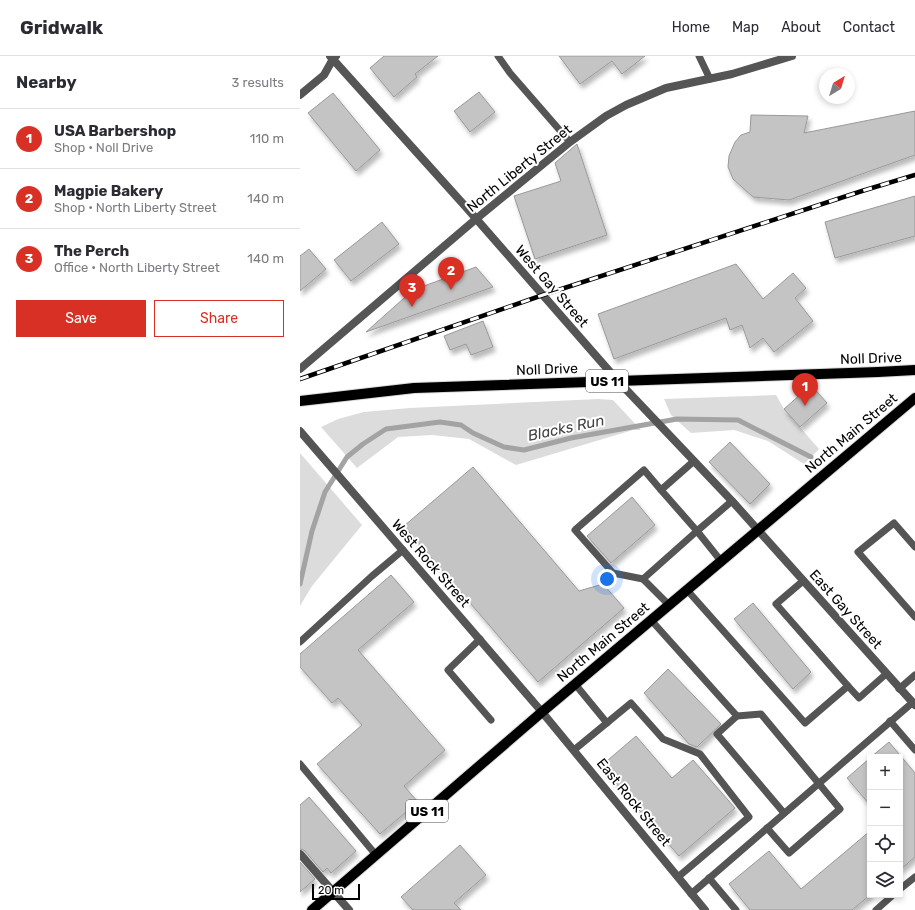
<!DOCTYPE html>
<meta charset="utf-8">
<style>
body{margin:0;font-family:Rubik,sans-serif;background:#f7f7f7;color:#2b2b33}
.controls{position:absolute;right:12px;bottom:12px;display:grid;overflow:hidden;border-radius:0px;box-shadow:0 2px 6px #0003}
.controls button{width:36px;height:36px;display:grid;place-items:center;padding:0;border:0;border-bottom:1px solid #e1e1e2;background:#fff;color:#2b2b33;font:20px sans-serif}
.compass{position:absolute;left:519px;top:12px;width:36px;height:36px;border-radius:50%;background:#fff;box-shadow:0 2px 6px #0003;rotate:38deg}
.scale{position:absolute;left:12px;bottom:10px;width:48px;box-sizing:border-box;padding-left:4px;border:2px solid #000;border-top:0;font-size:11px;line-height:14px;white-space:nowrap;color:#000;-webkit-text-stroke:3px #fff;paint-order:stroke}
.you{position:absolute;left:307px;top:523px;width:14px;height:14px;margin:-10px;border:3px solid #fff;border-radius:50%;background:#1a73e8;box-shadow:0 0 0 6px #1a73e833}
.badge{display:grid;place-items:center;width:26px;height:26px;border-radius:50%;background:#d93025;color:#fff;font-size:13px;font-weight:700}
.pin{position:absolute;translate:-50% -33px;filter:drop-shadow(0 1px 2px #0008)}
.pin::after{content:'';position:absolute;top:21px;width:14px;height:12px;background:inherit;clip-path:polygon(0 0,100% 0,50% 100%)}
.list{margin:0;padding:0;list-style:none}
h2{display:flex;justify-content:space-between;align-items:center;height:52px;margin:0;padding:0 16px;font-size:17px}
h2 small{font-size:13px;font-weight:400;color:#7c7c81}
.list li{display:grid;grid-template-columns:26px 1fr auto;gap:12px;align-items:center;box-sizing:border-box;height:60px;padding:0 16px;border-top:1px solid #e1e1e2}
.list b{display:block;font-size:15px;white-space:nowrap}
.list p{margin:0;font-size:13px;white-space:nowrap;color:#7c7c81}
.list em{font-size:13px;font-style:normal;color:#7c7c81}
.actions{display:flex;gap:8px;padding:12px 16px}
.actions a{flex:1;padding:9px 0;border:1px solid #d93025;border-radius:0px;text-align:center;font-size:14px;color:#d93025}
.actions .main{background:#d93025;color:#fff}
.icon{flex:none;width:22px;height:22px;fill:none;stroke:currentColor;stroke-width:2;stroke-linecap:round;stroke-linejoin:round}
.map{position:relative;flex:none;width:615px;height:854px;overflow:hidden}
header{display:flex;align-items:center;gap:24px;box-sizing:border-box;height:56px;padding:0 20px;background:#fff;border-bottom:1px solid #e1e1e2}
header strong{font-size:19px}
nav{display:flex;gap:22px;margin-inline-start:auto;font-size:14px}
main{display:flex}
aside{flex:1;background:#fff}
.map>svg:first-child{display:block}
</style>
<header>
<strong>Gridwalk</strong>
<nav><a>Home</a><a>Map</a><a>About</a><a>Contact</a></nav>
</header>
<main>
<aside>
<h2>Nearby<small>3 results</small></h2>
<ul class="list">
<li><span class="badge">1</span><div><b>USA Barbershop</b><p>Shop · Noll Drive</p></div><em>110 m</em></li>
<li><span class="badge">2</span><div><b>Magpie Bakery</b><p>Shop · North Liberty Street</p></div><em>140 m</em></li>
<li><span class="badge">3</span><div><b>The Perch</b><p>Office · North Liberty Street</p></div><em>140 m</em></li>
</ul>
<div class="actions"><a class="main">Save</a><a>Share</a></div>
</aside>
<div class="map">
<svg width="615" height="854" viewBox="0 0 615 854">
<defs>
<filter id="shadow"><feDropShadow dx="2.5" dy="4.5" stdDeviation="2" flood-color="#0004"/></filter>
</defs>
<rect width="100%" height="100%" fill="#fff"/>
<g fill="#dcdcdc">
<polygon points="476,339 484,353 519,393 504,408 468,385 434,374 391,377 371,359 364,343"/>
<polygon points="298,343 313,344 341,374 333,374 216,409 169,383 132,379 98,381 57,412 21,371 38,363 64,356 110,352"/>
<polygon points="0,397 62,469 12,530 0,550"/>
</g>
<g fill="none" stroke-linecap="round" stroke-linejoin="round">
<polyline stroke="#a3a3a3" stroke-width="5" points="0,528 12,475 25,436 47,401 63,388 86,373 140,366 161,369 173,377 204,391 224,394 271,382 377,363 438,364 511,401"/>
</g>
<g fill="#c4c4c4" stroke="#999" filter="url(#shadow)">
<polygon points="84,0 138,0 115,18 117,21 94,41 70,12"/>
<polygon points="259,0 345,0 322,18 312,5 280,28"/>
<polygon points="179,36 195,56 170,76 154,55"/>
<polygon points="33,37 80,94 56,115 8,57"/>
<polygon points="615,55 615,99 489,144 453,141 433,123 428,111 429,100 435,86 441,79 450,76 451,59 508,60 504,77"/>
<polygon points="277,88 307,179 235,203 214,140 261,125 255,107"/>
<polygon points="615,140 615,180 535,202 525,166"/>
<polygon points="82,166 99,188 51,225 34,204"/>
<polygon points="9,193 26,213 0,235 0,200"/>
<polygon points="436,208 463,243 493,217 506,232 495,242 513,265 474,296 463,282 450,292 442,269 430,274 426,262 314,303 298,258"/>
<polygon points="176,211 193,231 66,276 113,234"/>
<polygon points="183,265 193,291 171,299 166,288 150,294 144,280"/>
<polygon points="511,329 527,347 500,371 484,353"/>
<polygon points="430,386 470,428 450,448 409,406"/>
<polygon points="173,411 279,535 303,528 324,552 238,626 104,470"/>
<polygon points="332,441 355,469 311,507 287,480"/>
<polygon points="91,519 114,546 58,594 145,694 104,730 118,746 80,778 17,708 62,669 38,642 32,647 0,611 0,598"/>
<polygon points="453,547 511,616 493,633 434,563"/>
<polygon points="368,613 421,668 397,691 389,688 344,637"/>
<polygon points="336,680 372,722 393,704 435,752 379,800 301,710"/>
<polygon points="589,686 615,717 615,801 600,814 600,701 571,701"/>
<polygon points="570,702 570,749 547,722"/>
<polygon points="9,741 56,795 31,817 27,812 23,816 4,794 0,793 0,749"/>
<polygon points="570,775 570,839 552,854 450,854 429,828 469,795 501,833"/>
<polygon points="160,789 186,819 154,847 161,854 113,854 101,841"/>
<polygon points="0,806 15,823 0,836"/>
</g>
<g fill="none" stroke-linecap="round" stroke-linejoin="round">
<defs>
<g id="primary">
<polyline points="0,345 114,332 578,316 615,314"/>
<polyline points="12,854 242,656 615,342"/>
</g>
</defs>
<use href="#primary" stroke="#dbdbdb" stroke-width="12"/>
<g stroke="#555" stroke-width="7">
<polyline points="198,0 210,17 270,86"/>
<polyline points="399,0 410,23"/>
<polyline points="394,405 361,434 397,475 432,445"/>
<polyline points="615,491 594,467 558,496 615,561"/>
<polyline points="343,523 313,517 275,474 344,414 361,434"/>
<polyline points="387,534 505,667 548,630 476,548 503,525"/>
<polyline points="369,549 343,523 397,475 421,505"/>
<polyline points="351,564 437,660 461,658 540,753 489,797 467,772"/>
<polyline points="180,583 148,614 191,664"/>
<polyline points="0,586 72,520 103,494"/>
<polyline points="275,628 307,667"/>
<polyline points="548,630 559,642 586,618"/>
<polyline points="599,633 615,619"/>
<polyline points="437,660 417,678 484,757"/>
<polyline points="590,665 615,694"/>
<polyline points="274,694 331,647 363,683 400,698 449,761 378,821"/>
<polyline points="0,708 76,799"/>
<polyline points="409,822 436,854"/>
<polyline points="600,833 615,821"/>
<polyline points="391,838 612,647"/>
<polyline points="576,854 593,839"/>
</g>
<g stroke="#555" stroke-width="8">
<polyline points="0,39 24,19 33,3 36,0"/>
<polyline points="0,375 242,656 405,854"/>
</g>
<g stroke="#555" stroke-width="8">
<polyline points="30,0 165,150 318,325 432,445 615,649"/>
<polyline points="0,313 176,163 270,86 306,60 326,49 366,32 432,18 492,0"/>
<polyline points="0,798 49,854"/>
</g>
<use href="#primary" stroke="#000" stroke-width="10"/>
<defs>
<polyline id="rail" points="0,323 243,239 562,135 615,119"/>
</defs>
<use href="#rail" stroke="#000" stroke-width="4.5"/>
<use href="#rail" stroke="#fff" stroke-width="3" stroke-dasharray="9" stroke-linecap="butt"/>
</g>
<g text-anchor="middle" stroke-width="4" stroke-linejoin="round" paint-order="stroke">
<g fill="#fff" stroke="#4c4c4c" stroke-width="1">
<rect x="286" y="314" width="42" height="22" rx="3"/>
<rect x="106" y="744" width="42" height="22" rx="3"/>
</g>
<g font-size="13" font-weight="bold" fill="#000">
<text x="307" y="330">US 11</text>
<text x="127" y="760">US 11</text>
</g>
<g font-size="14" fill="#000" stroke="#fff">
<text transform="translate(219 112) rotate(-39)" y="5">North Liberty Street</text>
<text transform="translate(252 230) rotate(49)" y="5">West Gay Street</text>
<text transform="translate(571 302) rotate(-2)" y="5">Noll Drive</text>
<text transform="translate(247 313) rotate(-2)" y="5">Noll Drive</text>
<text transform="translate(551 377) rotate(-40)" y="5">North Main Street</text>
<text transform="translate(131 507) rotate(49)" y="5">West Rock Street</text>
<text transform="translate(546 553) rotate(48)" y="5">East Gay Street</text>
<text transform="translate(303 586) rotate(-40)" y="5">North Main Street</text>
<text transform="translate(334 746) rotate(51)" y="5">East Rock Street</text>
</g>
<g font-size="15" font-style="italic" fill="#444" stroke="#fff">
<text transform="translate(266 372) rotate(-12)" y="5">Blacks Run</text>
</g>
</g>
</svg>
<div class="controls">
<button>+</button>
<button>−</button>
<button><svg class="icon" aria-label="locate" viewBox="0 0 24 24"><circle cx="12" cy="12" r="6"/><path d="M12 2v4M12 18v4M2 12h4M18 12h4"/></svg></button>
<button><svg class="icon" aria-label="layers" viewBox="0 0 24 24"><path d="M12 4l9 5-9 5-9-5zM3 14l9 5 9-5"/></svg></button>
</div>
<svg class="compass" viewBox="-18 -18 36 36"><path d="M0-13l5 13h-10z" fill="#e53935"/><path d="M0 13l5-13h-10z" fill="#7c7c81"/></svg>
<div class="scale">20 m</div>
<div class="you"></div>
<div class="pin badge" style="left:505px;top:350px">1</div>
<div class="pin badge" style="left:151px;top:234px">2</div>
<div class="pin badge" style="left:112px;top:251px">3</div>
</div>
</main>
